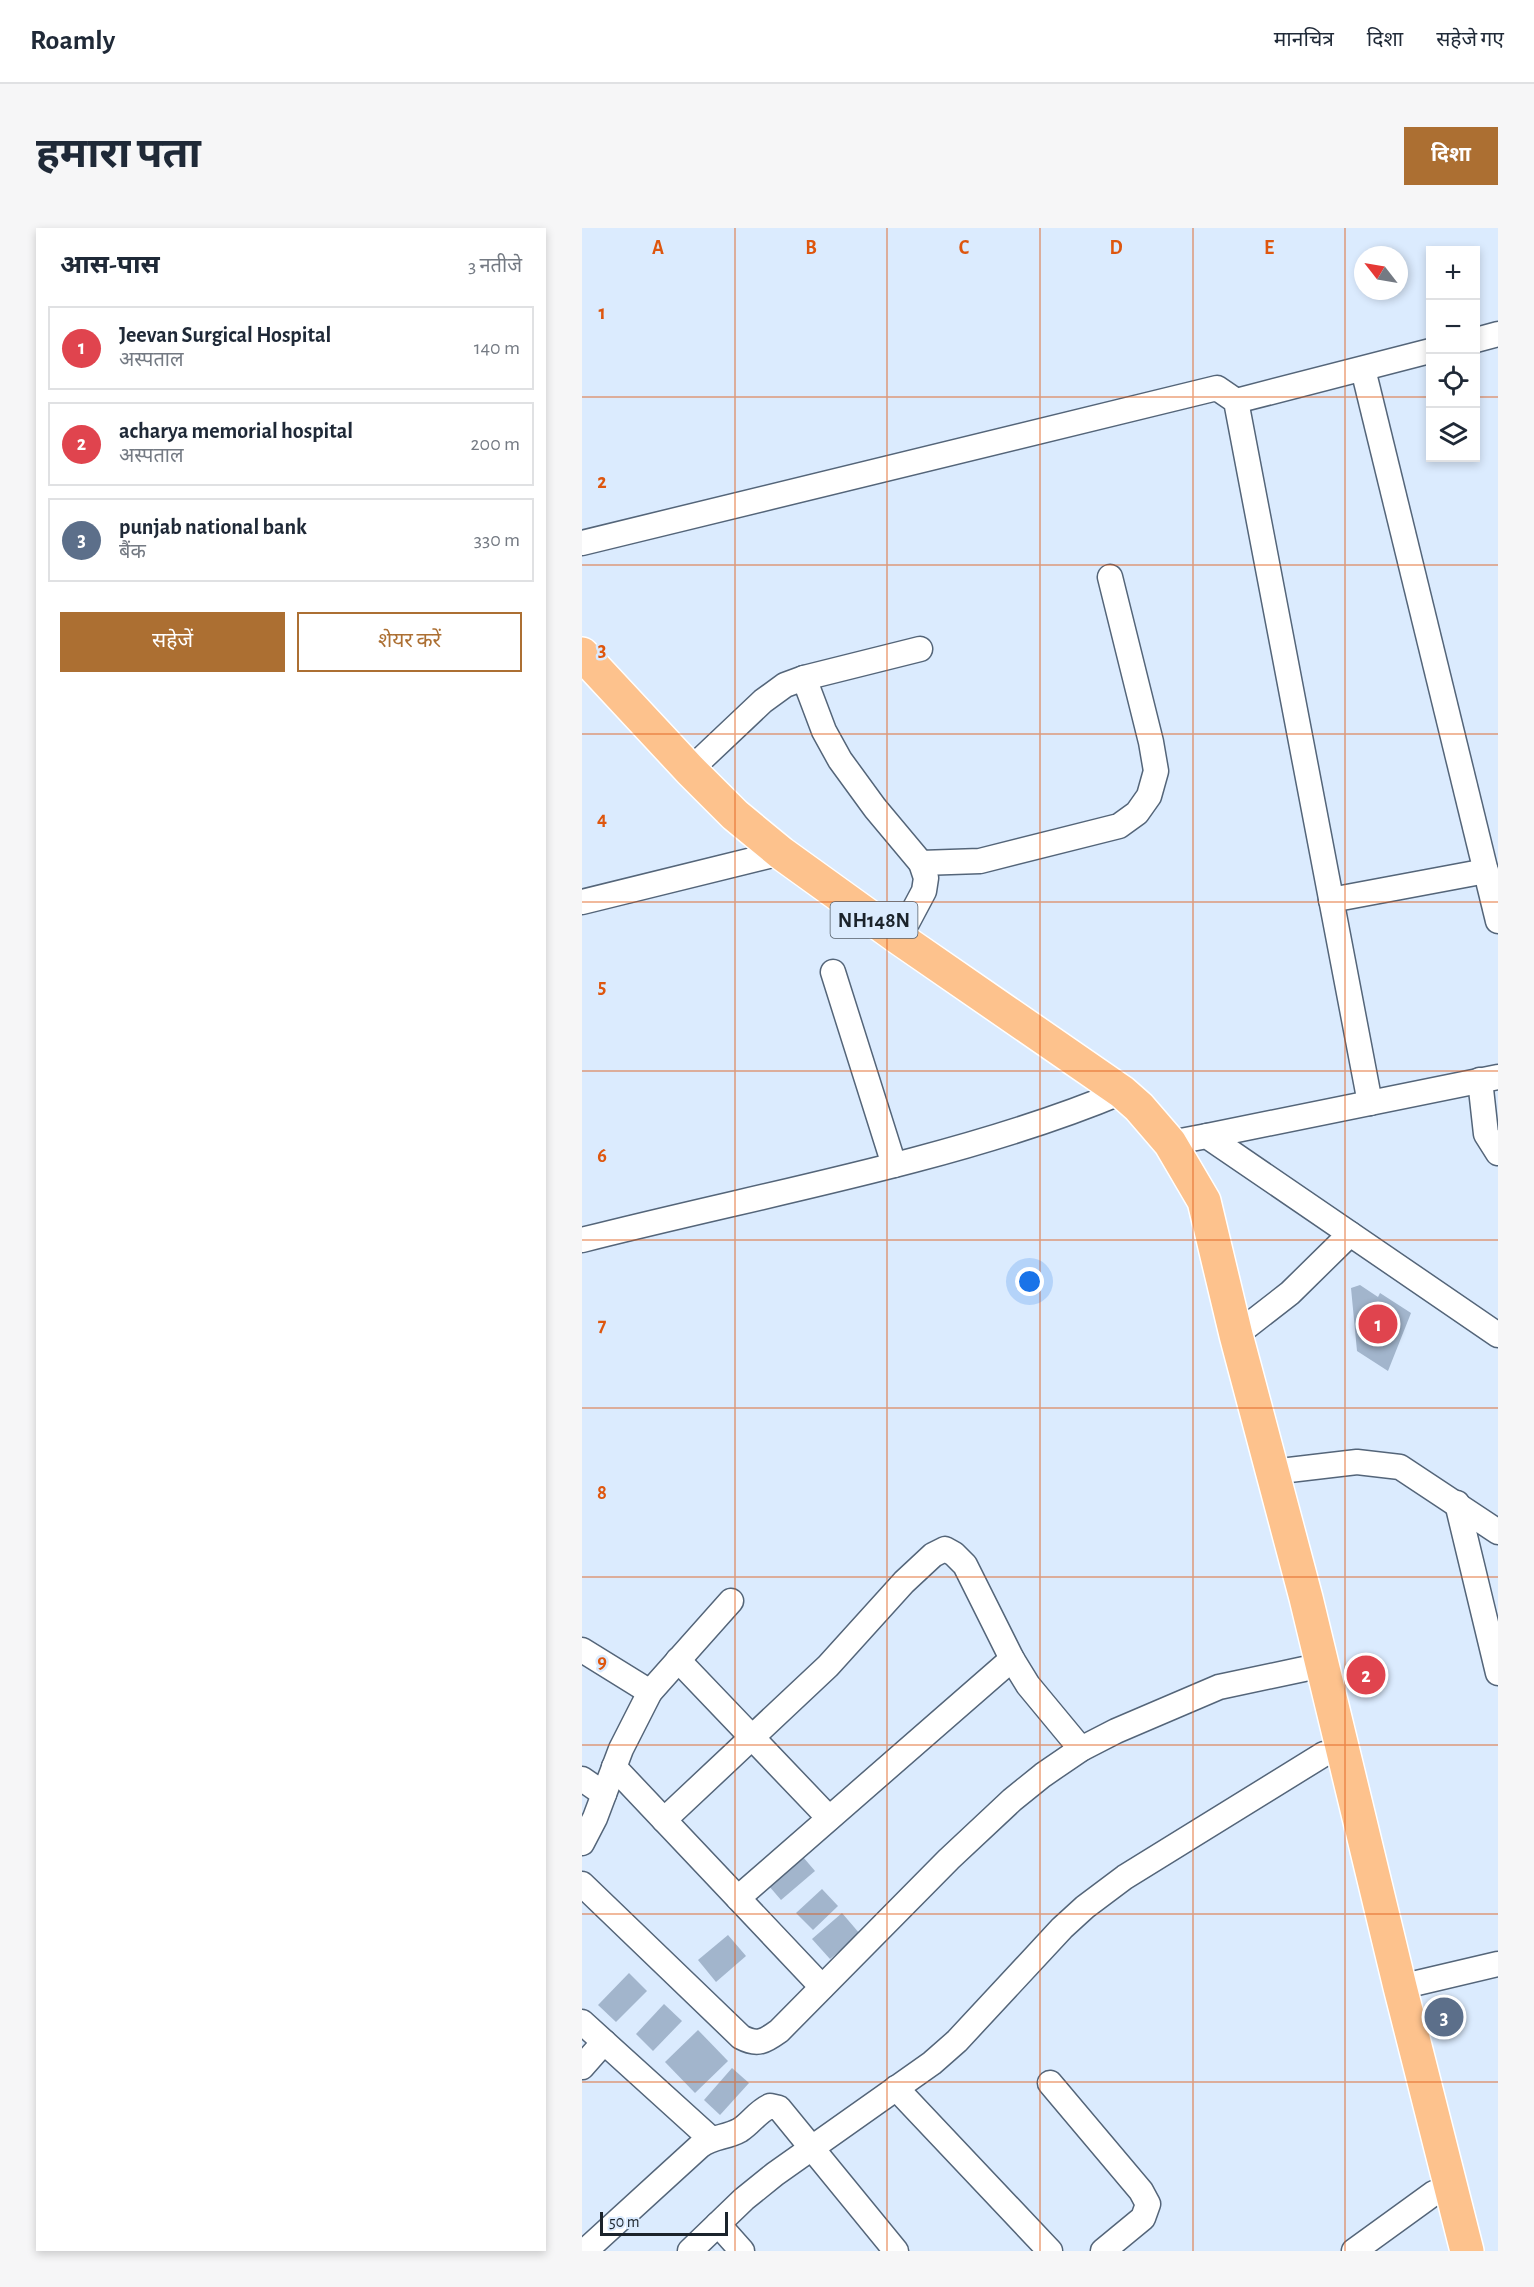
<!DOCTYPE html>
<html lang="hi">
<meta charset="utf-8">
<style>
body{margin:0;font-family:"Alegreya Sans","Noto Sans Devanagari",sans-serif;background:#f6f6f7;color:#1f2937}
.controls{position:absolute;right:18px;top:18px;display:grid;overflow:hidden;border-radius:0px;box-shadow:0 3px 9px #0003}
.controls button{width:54px;height:54px;display:grid;place-items:center;padding:0;border:0;border-bottom:2px solid #e0e1e3;background:#fff;color:#1f2937;font:30px sans-serif}
.compass{position:absolute;left:772px;top:18px;width:54px;height:54px;border-radius:50%;background:#fff;box-shadow:0 3px 9px #0003;rotate:301deg}
.scale{position:absolute;left:18px;bottom:15px;width:128px;box-sizing:border-box;padding-left:6px;border:3px solid #1b232b;border-top:0;font-size:16px;line-height:21px;white-space:nowrap;color:#1b232b;-webkit-text-stroke:4px #dbebfe;paint-order:stroke}
.you{position:absolute;left:448px;top:1054px;width:21px;height:21px;margin:-15px;border:4px solid #fff;border-radius:50%;background:#1a73e8;box-shadow:0 0 0 9px #1a73e833}
.badge{display:grid;place-items:center;width:39px;height:39px;border-radius:50%;background:#ac6f32;color:#fff;font-size:20px;font-weight:700}
.pin{position:absolute;translate:-50% -50%;border:3px solid #fff;box-shadow:0 2px 6px #0006}
.list{margin:0;padding:0;list-style:none}
h2{display:flex;justify-content:space-between;align-items:center;height:78px;margin:0;padding:0 24px;font-size:26px}
h2 small{font-size:20px;font-weight:400;color:#747a83}
.list li{display:grid;grid-template-columns:39px 1fr auto;gap:18px;align-items:center;box-sizing:border-box;height:84px;margin:0 12px 12px;padding:0 12px;border:2px solid #e0e1e3;border-radius:0px}
.list b{display:block;font-size:22px;white-space:nowrap}
.list p{margin:0;font-size:20px;white-space:nowrap;color:#747a83}
.list em{font-size:20px;font-style:normal;color:#747a83}
.actions{display:flex;gap:12px;padding:18px 24px}
.actions a{flex:1;padding:14px 0;border:2px solid #ac6f32;border-radius:0px;text-align:center;font-size:21px;color:#ac6f32}
.actions .main{background:#ac6f32;color:#fff}
.icon{flex:none;width:33px;height:33px;fill:none;stroke:currentColor;stroke-width:2;stroke-linecap:round;stroke-linejoin:round}
.map{position:relative;flex:none;width:916px;height:2023px;overflow:hidden;border-radius:0px}
header{display:flex;align-items:center;gap:36px;box-sizing:border-box;height:84px;padding:0 30px;background:#fff;border-bottom:2px solid #e0e1e3}
header strong{font-size:28px}
nav{display:flex;gap:33px;margin-inline-start:auto;font-size:21px}
.intro{display:flex;align-items:center;justify-content:space-between;box-sizing:border-box;height:144px;padding:0 36px}
h1{margin:0;font-size:42px}
.button{padding:15px 27px;border-radius:0px;background:#ac6f32;color:#fff;font-size:21px;font-weight:700}
main{display:flex;gap:36px;padding:0 36px}
aside{flex:1;background:#fff;border-radius:0px;box-shadow:0 3px 9px #0003}
.map>svg:first-child{display:block}
</style>
<header>
<strong>Roamly</strong>
<nav><a>मानचित्र</a><a>दिशा</a><a>सहेजे गए</a></nav>
</header>
<div class="intro"><h1>हमारा पता</h1><a class="button">दिशा</a></div>
<main>
<aside>
<h2>आस-पास<small>3 नतीजे</small></h2>
<ul class="list">
<li><span class="badge" style="background:#e0444e">1</span><div><b>Jeevan Surgical Hospital</b><p>अस्पताल</p></div><em>140 m</em></li>
<li><span class="badge" style="background:#e0444e">2</span><div><b>acharya memorial hospital</b><p>अस्पताल</p></div><em>200 m</em></li>
<li><span class="badge" style="background:#5c6f8a">3</span><div><b>punjab national bank</b><p>बैंक</p></div><em>330 m</em></li>
</ul>
<div class="actions"><a class="main">सहेजें</a><a>शेयर करें</a></div>
</aside>
<div class="map">
<svg width="916" height="2023" viewBox="0 0 916 2023">
<rect width="100%" height="100%" fill="#dbebfe"/>
<g fill="#a2b5cc">
<polygon points="778,1057 796,1069 798,1065 829,1085 806,1143 775,1123 769,1060"/>
<polygon points="221,1629 233,1643 199,1672 187,1658"/>
<polygon points="240,1661 256,1678 231,1702 214,1685"/>
<polygon points="260,1685 278,1706 248,1731 230,1711"/>
<polygon points="146,1707 164,1728 134,1754 116,1732"/>
<polygon points="47,1745 65,1763 34,1794 16,1777"/>
<polygon points="82,1776 100,1793 71,1823 54,1806"/>
<polygon points="116,1802 146,1833 113,1865 83,1834"/>
<polygon points="150,1840 167,1855 138,1887 122,1872"/>
</g>
<g fill="none" stroke-linecap="round" stroke-linejoin="round">
<defs>
<g id="minor">
<polyline points="894,112 916,106"/>
<polyline points="781,141 916,693"/>
<polyline points="654,173 848,123"/>
<polyline points="0,315 635,160 654,173 788,875"/>
<polyline points="222,450 242,503 258,532 293,580 339,635 344,650 342,663 317,710"/>
<polyline points="108,542 181,473 203,457 222,450 338,421"/>
<polyline points="339,635 398,633 537,598 555,585 567,568 574,543 569,514 528,349"/>
<polyline points="749,672 904,643"/>
<polyline points="0,674 199,625"/>
<polyline points="251,744 312,937"/>
<polyline points="898,852 904,906 916,925"/>
<polyline points="625,908 916,849"/>
<polyline points="588,915 625,908 916,1107"/>
<path d="M0,1012C110,984 222,961 332,932C404,913 471,893 540,864"/>
<polyline points="654,1107 708,1065 768,1006"/>
<polyline points="690,1244 775,1234 818,1239 916,1304"/>
<polyline points="875,1275 916,1445"/>
<polyline points="0,1422 68,1464"/>
<polyline points="96,1432 247,1590"/>
<polyline points="32,1539 240,1759"/>
<polyline points="0,1551 22,1566"/>
<polyline points="82,1592 246,1438 322,1354 351,1327 363,1321 372,1326 383,1337 430,1431 446,1457 499,1521"/>
<polyline points="0,1615 13,1590 39,1521 68,1464 149,1373"/>
<path d="M0,1656L159,1809C176,1818 183,1813 197,1803L367,1631L430,1572L461,1547L499,1521L534,1503L637,1459L722,1441"/>
<polyline points="156,1670 430,1431"/>
<polyline points="818,1759 916,1736"/>
<polyline points="0,1794 128,1910"/>
<polyline points="0,1839 22,1814"/>
<polyline points="468,1855 559,1963 566,1976 561,1990 521,2023"/>
<polyline points="314,1860 468,2023"/>
<polyline points="136,1996 160,2023"/>
<path d="M3,2023L118,1918C131,1908 144,1910 158,1902C169,1895 175,1884 188,1878L197,1880L314,2023"/>
<polyline points="108,2023 162,1971 193,1946 350,1835 375,1813 480,1700 503,1679 543,1649 742,1526"/>
<polyline points="772,2023 852,1965"/>
</g>
<polyline id="highway" points="0,426 108,542 153,587 199,625 317,710 540,864 557,879 588,915 622,973 654,1107 724,1370 818,1759 885,2023"/>
</defs>
<use href="#minor" stroke="#546579" stroke-width="27"/>
<use href="#highway" stroke="#fff" stroke-width="36"/>
<use href="#minor" stroke="#fff" stroke-width="24"/>
<use href="#highway" stroke="#fdc28d" stroke-width="33"/>
</g>
<path fill="none" stroke="#de560e" stroke-width="1.5" stroke-opacity="0.55" d="M153,0V2023M305,0V2023M458,0V2023M611,0V2023M763,0V2023M0,169H848M894,169H916M0,337H916M0,506H916M0,674H916M0,843H916M0,1012H916M0,1180H916M0,1349H916M0,1517H916M0,1686H916M0,1854H916"/>
<g text-anchor="middle" stroke-width="5" stroke-linejoin="round" paint-order="stroke">
<rect fill="#dbebfe" stroke="#555f6a" stroke-width="1.5" x="248.5" y="674" width="87" height="36" rx="4.5"/>
<g font-size="21" font-weight="bold" fill="#1b232b">
<text x="292" y="699">NH148N</text>
</g>
</g>
<g font-size="20" text-anchor="middle" font-weight="bold" fill="#de560e" stroke="#dbebfe" stroke-width="5" stroke-linejoin="round" paint-order="stroke">
<text x="76" y="26">A</text>
<text x="229" y="26">B</text>
<text x="382" y="26">C</text>
<text x="534" y="26">D</text>
<text x="687" y="26">E</text>
<text x="20" y="91">1</text>
<text x="20" y="260">2</text>
<text x="20" y="428">3</text>
<text x="20" y="597">4</text>
<text x="20" y="765">5</text>
<text x="20" y="934">6</text>
<text x="20" y="1103">7</text>
<text x="20" y="1271">8</text>
<text x="20" y="1440">9</text>
</g>
</svg>
<div class="controls">
<button>+</button>
<button>−</button>
<button><svg class="icon" aria-label="locate" viewBox="0 0 24 24"><circle cx="12" cy="12" r="6"/><path d="M12 2v4M12 18v4M2 12h4M18 12h4"/></svg></button>
<button><svg class="icon" aria-label="layers" viewBox="0 0 24 24"><path d="M12 4l9 5-9 5-9-5zM3 14l9 5 9-5"/></svg></button>
</div>
<svg class="compass" viewBox="-18 -18 36 36"><path d="M0-13l5 13h-10z" fill="#e53935"/><path d="M0 13l5-13h-10z" fill="#747a83"/></svg>
<div class="scale">50 m</div>
<div class="you"></div>
<div class="pin badge" style="left:796px;top:1096px;background:#e0444e">1</div>
<div class="pin badge" style="left:784px;top:1447px;background:#e0444e">2</div>
<div class="pin badge" style="left:862px;top:1789px;background:#5c6f8a">3</div>
</div>
</main>
